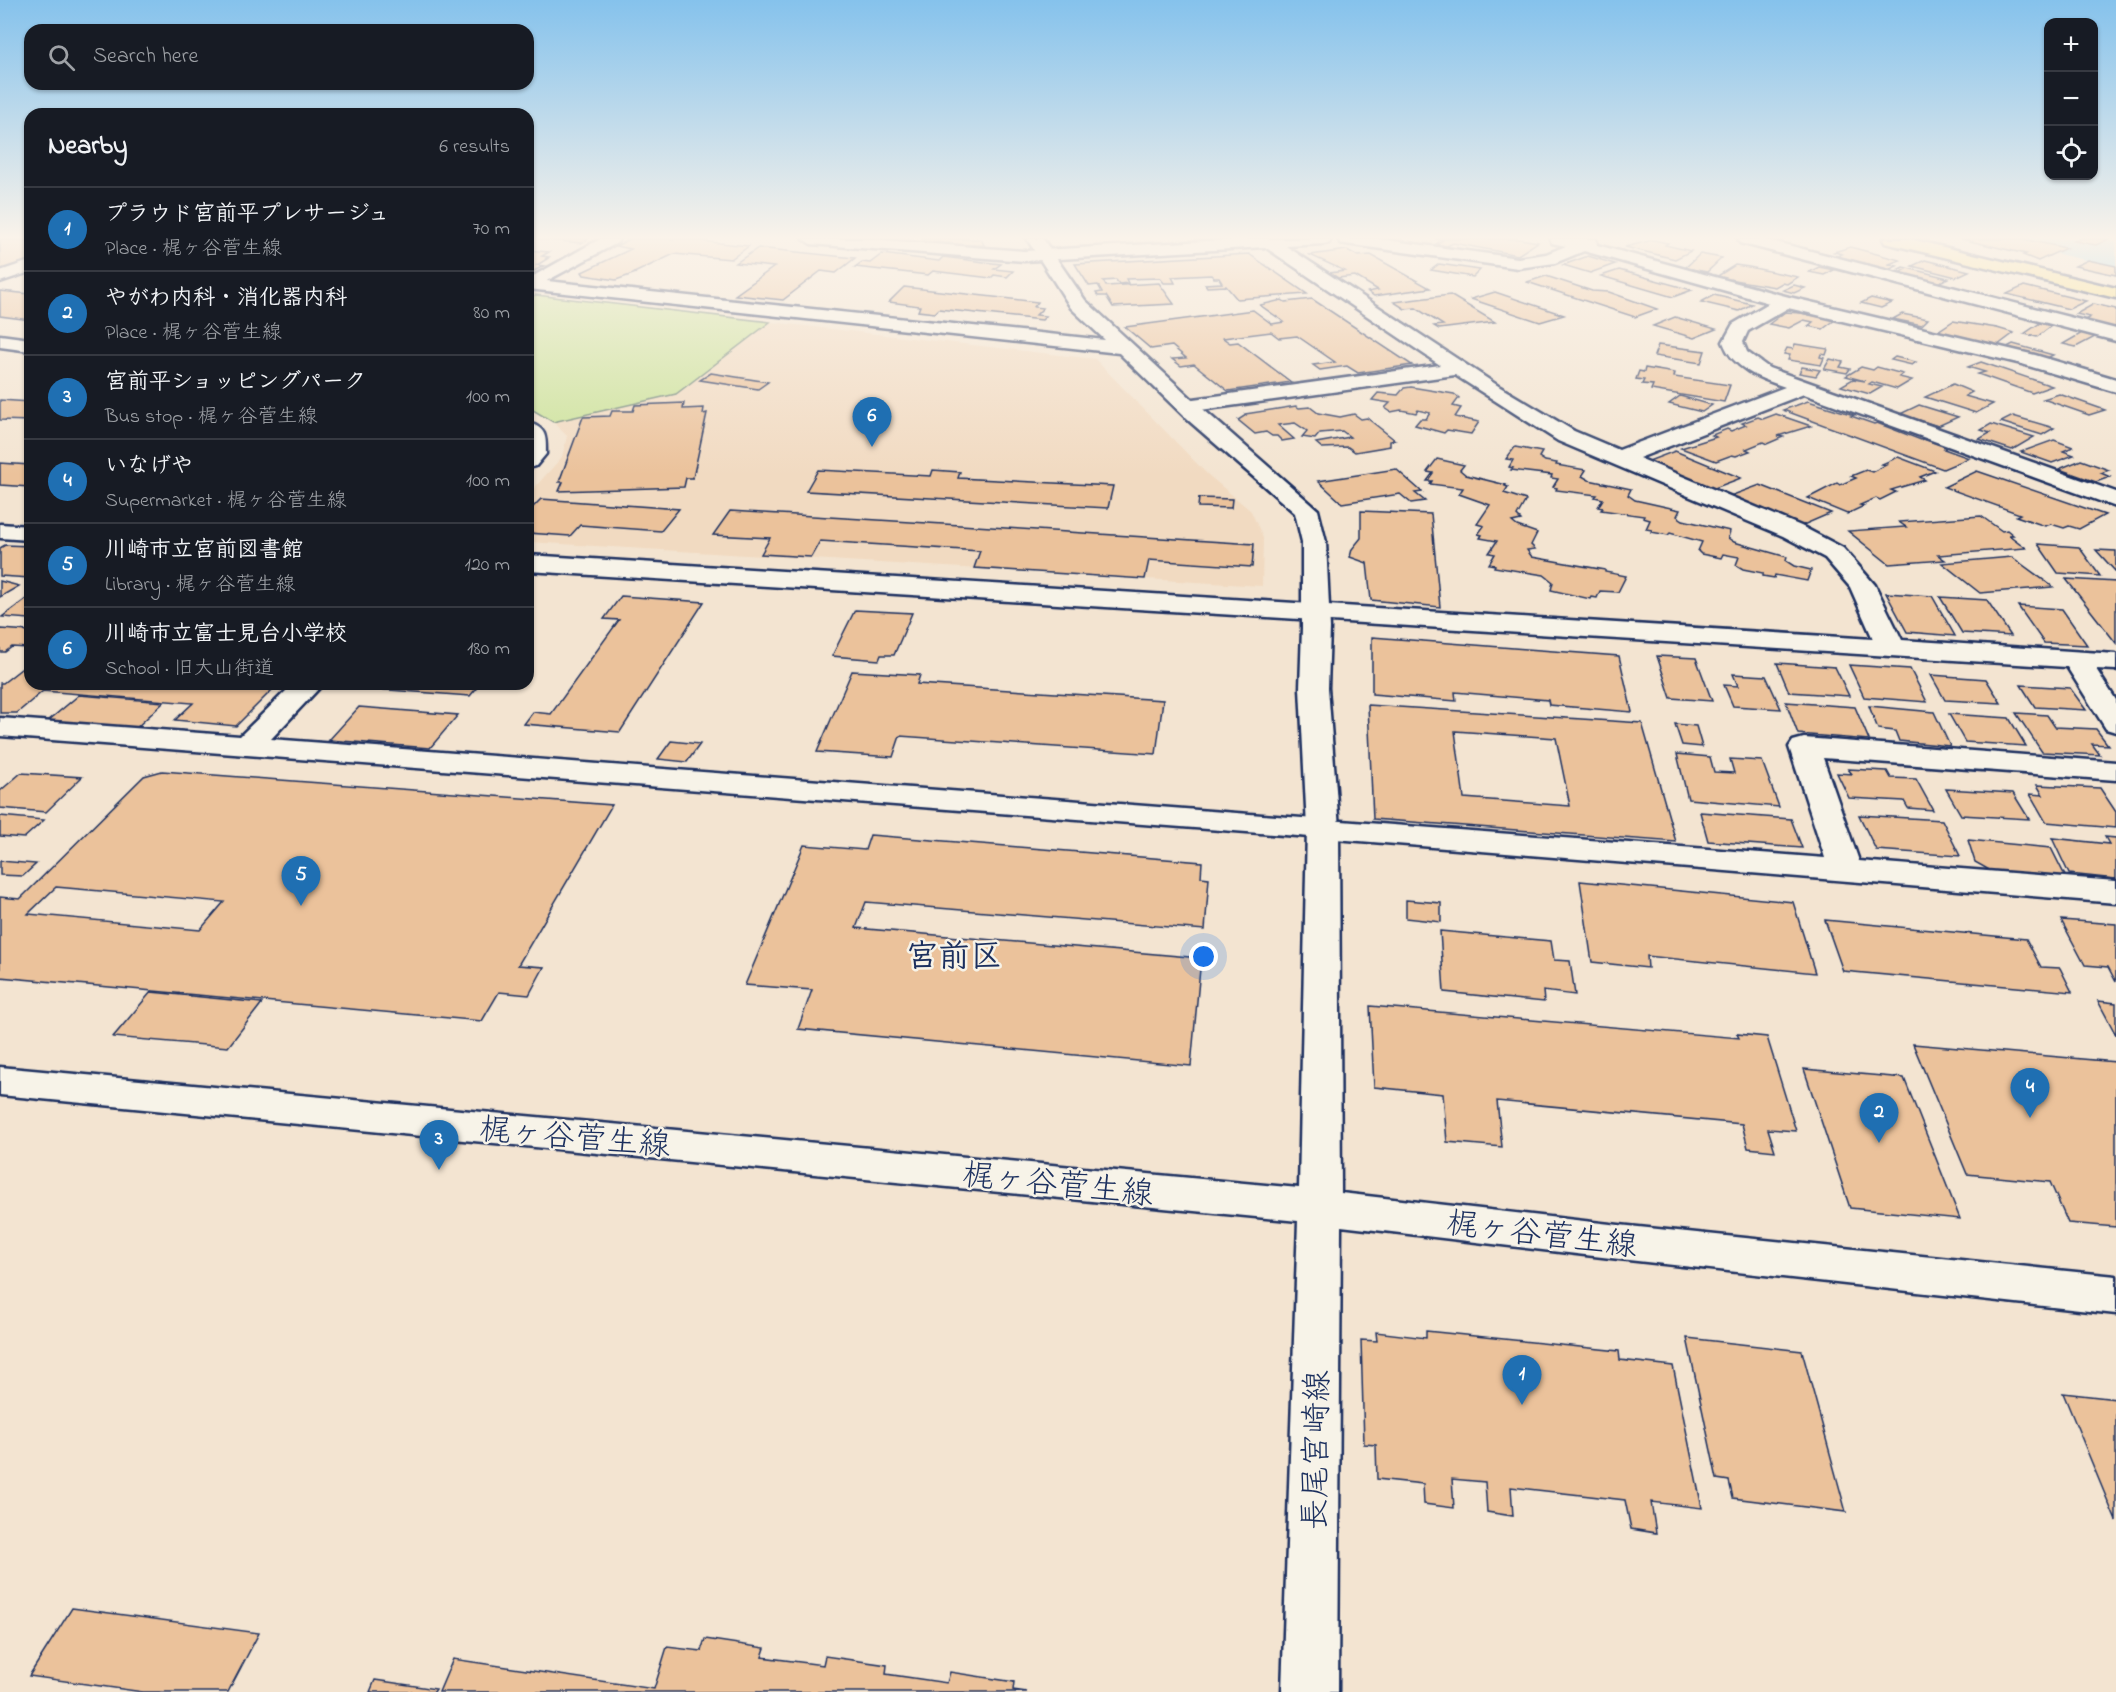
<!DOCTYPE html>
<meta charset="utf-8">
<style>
body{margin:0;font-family:"Indie Flower","Klee One",sans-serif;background:#242831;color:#f1f3f6}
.controls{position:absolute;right:18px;top:18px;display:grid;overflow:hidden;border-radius:12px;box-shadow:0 2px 4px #0004}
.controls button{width:54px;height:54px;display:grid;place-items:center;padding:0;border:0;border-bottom:2px solid #363941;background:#171b24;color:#f1f3f6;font:30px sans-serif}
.you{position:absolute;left:1204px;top:957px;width:21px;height:21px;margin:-15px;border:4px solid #fff;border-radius:50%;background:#1a73e8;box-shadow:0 0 0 9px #1a73e833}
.badge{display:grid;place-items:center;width:39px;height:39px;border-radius:50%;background:#1f6fb2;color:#fff;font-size:20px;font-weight:700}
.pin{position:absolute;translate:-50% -50px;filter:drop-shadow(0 2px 3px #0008)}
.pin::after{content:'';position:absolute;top:32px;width:21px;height:18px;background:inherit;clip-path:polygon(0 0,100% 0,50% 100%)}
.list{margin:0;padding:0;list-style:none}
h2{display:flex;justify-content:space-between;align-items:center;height:78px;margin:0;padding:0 24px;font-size:26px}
h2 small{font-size:20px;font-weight:400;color:#9ea1a6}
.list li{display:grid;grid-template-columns:39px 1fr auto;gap:18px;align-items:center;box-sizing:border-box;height:84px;padding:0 24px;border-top:2px solid #363941}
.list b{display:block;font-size:22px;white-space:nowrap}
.list p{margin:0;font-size:20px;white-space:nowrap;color:#9ea1a6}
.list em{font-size:20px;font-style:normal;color:#9ea1a6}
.icon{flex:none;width:33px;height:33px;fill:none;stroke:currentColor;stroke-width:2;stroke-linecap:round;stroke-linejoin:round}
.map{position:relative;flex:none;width:2116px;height:1692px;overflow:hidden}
.search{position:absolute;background:#171b24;box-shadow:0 2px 4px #0004;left:24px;top:24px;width:510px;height:66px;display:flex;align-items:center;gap:15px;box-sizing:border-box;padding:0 21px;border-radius:18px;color:#9ea1a6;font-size:22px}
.panel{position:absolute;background:#171b24;box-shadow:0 2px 4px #0004;left:24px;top:108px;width:510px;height:582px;border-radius:18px}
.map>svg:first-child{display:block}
</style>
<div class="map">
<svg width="2116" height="1692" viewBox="0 0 2116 1692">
<rect width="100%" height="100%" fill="#f3e4d1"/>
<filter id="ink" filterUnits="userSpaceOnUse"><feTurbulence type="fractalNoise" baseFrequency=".0167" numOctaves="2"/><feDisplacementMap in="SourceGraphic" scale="12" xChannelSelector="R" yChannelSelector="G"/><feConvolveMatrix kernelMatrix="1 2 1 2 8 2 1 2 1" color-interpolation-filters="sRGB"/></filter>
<g filter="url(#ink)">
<polygon fill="#f1dac1" points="770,322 1095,359 1207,474 1251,511 1263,538 1262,586 528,542 528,495 562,457 567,436 553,422 676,394"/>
<polygon fill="#cae298" stroke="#72887b" stroke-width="1.5" points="536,295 770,322 676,394 553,422 528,407 528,297"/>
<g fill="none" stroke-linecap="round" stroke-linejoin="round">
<polygon fill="#91d7f3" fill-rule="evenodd" points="2026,239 2104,239 2116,241 2116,267 2032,248"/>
</g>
<g fill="#ebc29b" stroke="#1b2f5e" stroke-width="1.5" fill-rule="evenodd">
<polygon points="0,239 30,241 30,260 0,271"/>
<polygon points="538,239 589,239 581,243"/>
<polygon points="630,239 681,239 749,246 731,259 674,254 634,273 636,273 616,280 584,275 582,272 631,249 616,246"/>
<polygon points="923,239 981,239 984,245 926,246"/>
<polygon points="1435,239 1520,239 1538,242 1518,255 1453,243 1447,246 1436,244 1443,240"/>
<polygon points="1961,239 2022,239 2066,248 2038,261 2023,255 2026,254"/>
<polygon points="2079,239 2109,239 2096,245 2074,241"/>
<polygon points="1653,240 1668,243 1665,245 1691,251 1675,259 1625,247"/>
<polygon points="1850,247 1900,260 1889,264 1897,266 1888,270 1837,256 1842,254 1834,252"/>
<polygon points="758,248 855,258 836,273 821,271 783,300 735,295 774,267 736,263"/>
<polygon points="528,250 549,252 542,256 549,257 545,259 547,259 537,265 544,266 528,274"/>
<polygon points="1347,250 1358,256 1371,255 1430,288 1374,296 1368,292 1378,290 1355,276 1338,278 1329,273 1345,271 1310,255"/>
<polygon points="882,254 939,261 943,257 1001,264 994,269 1013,271 1007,277 994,275 991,278 933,271 928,275 855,267 862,262 870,263"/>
<polygon points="1249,254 1307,294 1237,299 1226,286 1207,287 1205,284 1222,283 1219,278 1214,278 1211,275 1172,277 1175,283 1164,283 1160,278 1126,279 1128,283 1119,284 1116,280 1103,281 1106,286 1159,283 1174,304 1113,307 1106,296 1098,296 1096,293 1102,292 1098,285 1089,286 1075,264"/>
<polygon points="1700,254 1722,258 1707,272 1685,268"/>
<polygon points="1588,256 1615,264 1590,273 1563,265"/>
<polygon points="1925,260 1969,271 1956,277 1912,266"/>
<polygon points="2088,260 2116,266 2116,275 2075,266"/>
<polygon points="1439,264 1480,270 1473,277 1431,270"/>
<polygon points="1735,265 1749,267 1798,277 1787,284 1782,283 1775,287 1716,277"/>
<polygon points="1819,267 1834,270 1824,275 1809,272"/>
<polygon points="1903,267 1948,278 1936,284 1897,274 1905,270 1899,269"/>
<polygon points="1619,270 1692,290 1673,297 1601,276"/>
<polygon points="1546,276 1592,291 1609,292 1657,309 1635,317 1527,282"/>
<polygon points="1794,285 1805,288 1794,293 1783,290"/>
<polygon points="2024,286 2086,301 2069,309 2007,294"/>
<polygon points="904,287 1038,302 1034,307 1043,308 1036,315 1046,316 1042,320 939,309 935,313 918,311 920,306 889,302"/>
<polygon points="0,291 30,294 30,320 0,316"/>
<polygon points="1495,292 1564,315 1540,322 1471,299"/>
<polygon points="1450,295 1495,322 1439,329 1434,326 1443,325 1416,308 1405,309 1394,302"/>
<polygon points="1714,295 1752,304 1739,311 1701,302"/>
<polygon points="1871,298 1892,303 1881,308 1861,303"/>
<polygon points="1312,299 1412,365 1358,373 1347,366 1320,370 1313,365 1335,362 1297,336 1279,338 1271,332 1223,338 1230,343 1238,342 1291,382 1228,391 1194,364 1181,366 1172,359 1186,358 1172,346 1151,349 1125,327 1253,310 1272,324 1284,322 1260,305 1282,300 1285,302"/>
<polygon points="2094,304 2116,309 2116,329 2083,321 2090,317 2076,314"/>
<polygon points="1785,312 1801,313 1835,320 1823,329 1808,326 1813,322 1804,320 1789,328 1769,324"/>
<polygon points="1902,314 1928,319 1922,325 1893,319"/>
<polygon points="1675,317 1716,329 1694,338 1653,326"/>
<polygon points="1953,321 1997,328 2014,333 1998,345 1938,331"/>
<polygon points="2040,323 2051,326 2037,337 2024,334"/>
<polygon points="2082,333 2095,337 2076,347 2063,344"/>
<polygon points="1795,344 1828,349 1826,355 1821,354 1820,357 1824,358 1821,365 1788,360 1790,355 1784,354 1787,348 1793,349"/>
<polygon points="2013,344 2053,355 2047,358 2007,347"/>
<polygon points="1658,345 1705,351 1701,363 1654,356"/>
<polygon points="1895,357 1916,362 1912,365 1891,360"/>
<polygon points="1830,359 1843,362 1840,367 1850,369 1847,373 1824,369"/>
<polygon points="1981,362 2052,386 2032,393 1978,374 1985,372 1968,367"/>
<polygon points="1802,367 1820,370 1816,376 1799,373"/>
<polygon points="1861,367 1873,370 1877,367 1903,374 1899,377 1912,380 1897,389 1872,382 1869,384 1882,387 1870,394 1841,386 1853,379 1865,381 1846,376"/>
<polygon points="1645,368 1675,373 1674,377 1730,385 1724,402 1651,390 1653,385 1642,384 1644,380 1636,379 1639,371 1644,372"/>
<polygon points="711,373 768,382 758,389 700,380"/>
<polygon points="1953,384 1972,392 1965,396 1993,404 1976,413 1925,397"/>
<polygon points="1411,387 1454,394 1459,398 1453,406 1461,408 1455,417 1479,422 1471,434 1447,430 1444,433 1415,425 1420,419 1426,419 1430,413 1418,410 1416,413 1401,410 1391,412 1385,408 1390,403 1372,400 1378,393 1398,395 1404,388"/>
<polygon points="2059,394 2105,410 2089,415 2043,399"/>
<polygon points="1680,396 1712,405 1702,412 1669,404"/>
<polygon points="0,400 30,402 30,421 0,420"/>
<polygon points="1808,401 1854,415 1851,416 1874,424 1877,423 1921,440 1924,439 1947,447 1944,449 1969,458 1943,469 1783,410"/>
<polygon points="684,403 683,409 704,408 703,414 707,413 693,478 686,478 684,487 559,491 563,482 559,482 583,417 610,416 612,411 633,411 635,405"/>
<polygon points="1919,405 1958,417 1938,426 1900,414"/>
<polygon points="1296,406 1299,408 1310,407 1318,413 1340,417 1354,414 1361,419 1367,418 1395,440 1390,441 1390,446 1355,452 1348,447 1322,448 1316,443 1350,437 1342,431 1320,433 1315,439 1302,437 1307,431 1295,423 1278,425 1294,439 1282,441 1277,436 1272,436 1266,432 1255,434 1238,420 1246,415 1245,414"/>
<polygon points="1776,414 1811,426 1778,436 1783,437 1767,444 1763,442 1746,449 1750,451 1736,456 1732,455 1716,461 1681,448 1716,437 1712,435 1727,429 1731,431 1746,425 1742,423 1758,417 1763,419"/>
<polygon points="2013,416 2054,428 2042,435 2001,422"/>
<polygon points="1991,424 2034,437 2012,450 1979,439 1990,433 1981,430"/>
<polygon points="2054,440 2073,447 2063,451 2074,455 2052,463 2021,452"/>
<polygon points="1515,447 1542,452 1539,457 1545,461 1557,463 1556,465 1586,470 1582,476 1589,480 1631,489 1628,495 1635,500 1680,510 1677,516 1683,520 1730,531 1728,538 1734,542 1787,557 1786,561 1794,566 1811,570 1807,581 1775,575 1774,578 1763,576 1763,573 1743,569 1736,565 1739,557 1723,554 1721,558 1701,554 1698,551 1702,542 1670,533 1668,535 1651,532 1652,530 1646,529 1650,520 1643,518 1644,516 1601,510 1603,508 1598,507 1603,499 1595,497 1597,495 1556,490 1557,488 1553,487 1558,479 1551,478 1552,475 1511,470 1513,468 1509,467 1513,460 1506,459"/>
<polygon points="1675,451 1741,478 1712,489 1646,462"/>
<polygon points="1898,457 1935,471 1920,477 1925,480 1891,490 1896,492 1880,500 1876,498 1860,505 1864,506 1847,514 1808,498 1837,483 1840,485 1856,478 1851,476 1866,470 1872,472 1886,465 1882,464"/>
<polygon points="1437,459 1464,465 1460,470 1466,475 1506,485 1505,486 1508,487 1504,493 1526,500 1517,516 1521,520 1512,522 1517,526 1537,533 1531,545 1535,549 1527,550 1532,557 1605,570 1605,572 1626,576 1618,592 1600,591 1597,598 1591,597 1590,599 1551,590 1553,582 1544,575 1494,567 1495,565 1489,564 1495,554 1489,553 1497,541 1480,538 1482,535 1478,534 1484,526 1477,524 1490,505 1459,494 1463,488 1430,484 1432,481 1427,481 1433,473 1427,472"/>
<polygon points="2081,460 2109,470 2101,473 2110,477 2096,482 2059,469"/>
<polygon points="0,463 30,465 30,487 0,485"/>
<polygon points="1396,469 1422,492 1415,493 1425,501 1411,503 1400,494 1342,503 1318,481"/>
<polygon points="818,470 931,476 933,470 960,472 958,478 1113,486 1108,508 806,491"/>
<polygon points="1977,471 2105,515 2079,529 2069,526 2064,528 2051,524 2045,526 2016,516 2020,514 1944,487"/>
<polygon points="1760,485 1831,513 1801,526 1730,496"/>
<polygon points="1199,498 1232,499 1231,508 1198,507"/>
<polygon points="541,499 679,509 661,531 580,525 570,536 528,533 528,512"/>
<polygon points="730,511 960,525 1254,544 1252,567 1149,560 1145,579 974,568 980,551 820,541 811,557 761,554 770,538 713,535"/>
<polygon points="1361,511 1431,514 1440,607 1371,600 1367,563 1350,557 1352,549 1361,538"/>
<polygon points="1981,516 2002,531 2007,530 2013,535 2009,535 2026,548 1938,555 1945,560 1889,564 1848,531 1906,527 1899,522"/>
<polygon points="2038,544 2079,547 2100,576 2058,573"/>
<polygon points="5,545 30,546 30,578 0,576 0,548"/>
<polygon points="2096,550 2116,551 2116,572"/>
<polygon points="2012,557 2053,587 1980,593 1942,563"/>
<polygon points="2066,579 2116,582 2116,643"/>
<polygon points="0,581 19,586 0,597"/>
<polygon points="1886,593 1932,596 1955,636 1907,632"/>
<polygon points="30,596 30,619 2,617"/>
<polygon points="621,596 704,602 620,732 524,724 533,712 551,714 619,620 604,619"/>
<polygon points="1940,597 1987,600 2011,636 1962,633"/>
<polygon points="2018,606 2062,609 2087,645 2044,643"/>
<polygon points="855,610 912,613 894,655 881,655 879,660 832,656"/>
<polygon points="0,629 30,631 30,646 28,648 12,647 5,652 0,652"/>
<polygon points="1372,637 1619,656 1632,712 1549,705 1548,700 1455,692 1456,701 1372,694"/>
<polygon points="1657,656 1696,658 1712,701 1671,698"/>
<polygon points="30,662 30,684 278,684 236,726 175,720 193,703 43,691 17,713 0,713 0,683 3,683"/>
<polygon points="1777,663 1835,667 1849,696 1789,692"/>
<polygon points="1849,665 1910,669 1927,702 1864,697"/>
<polygon points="852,671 920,675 917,684 1163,700 1156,754 900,736 893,757 817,752"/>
<polygon points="1733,674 1766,676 1781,709 1733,706 1724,685 1738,686"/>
<polygon points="1931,675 1986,679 2001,703 1945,700"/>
<polygon points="382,684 480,684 470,696 377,689"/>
<polygon points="2021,685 2070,688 2086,710 2035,707"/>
<polygon points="79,695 164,702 135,729 48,721"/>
<polygon points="1786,702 1855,707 1869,740 1798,734"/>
<path d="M1368,705L1642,723L1676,842L1373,819ZM1455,731L1556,738L1570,806L1464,798Z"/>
<polygon points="1869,706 1934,712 1950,746 1899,741 1895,731 1878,729"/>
<polygon points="359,707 458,715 430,748 329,740"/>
<polygon points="2016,713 2047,715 2055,727 2096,729 2108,745 2092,744 2100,755 2042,752"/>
<polygon points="1949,714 2009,718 2026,746 1965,742"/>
<polygon points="1675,724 1696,726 1702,747 1682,745"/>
<polygon points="671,741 700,744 687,762 658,759"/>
<polygon points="1677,754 1710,757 1714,772 1734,773 1730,759 1762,761 1779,807 1688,799"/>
<polygon points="1848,769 1887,771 1891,778 1916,779 1933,810 1908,808 1904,801 1849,798 1837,773 1852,774"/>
<path d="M162,771L612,805L518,965L544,967L529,995L499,992L482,1021L0,977V897L20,899L144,776ZM56,887L224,902L200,930L28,914Z"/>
<polygon points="21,773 82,777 46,812 0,808 0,791"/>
<polygon points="2037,785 2100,788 2116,812 2116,828 2046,822 2030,794 2043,795"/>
<polygon points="1946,789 2013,793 2029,819 1961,815"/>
<polygon points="1700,812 1791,819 1802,848 1708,841"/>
<polygon points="1859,815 1942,820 1960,856 1876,850"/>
<polygon points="0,816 44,820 24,838 0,836"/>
<polygon points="870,835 1202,862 1201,877 1209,878 1205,930 866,902 856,928 1201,958 1191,1066 798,1029 812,990 745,985 804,845 865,850"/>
<polygon points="2105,837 2116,838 2116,879 2069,874 2052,838 2109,844"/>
<polygon points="1968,840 2051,848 2066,878 1993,872 1975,862"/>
<polygon points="0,861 36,864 23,876 0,875"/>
<polygon points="1580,881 1793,902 1815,973 1647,956 1648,968 1592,962"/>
<polygon points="1406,900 1441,903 1441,922 1406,918"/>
<polygon points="1825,920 2026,939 2041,967 2060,968 2072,992 1843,971"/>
<polygon points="2061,920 2116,924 2116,982 2108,967 2085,965"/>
<polygon points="1440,931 1551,941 1554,960 1570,961 1575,995 1543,991 1544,1002 1444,992"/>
<polygon points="151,992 262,1003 228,1047 113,1037"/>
<polygon points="2098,1001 2116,1003 2116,1035"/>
<polygon points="1370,1006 1739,1038 1737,1034 1767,1037 1796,1131 1768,1129 1775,1151 1748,1148 1742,1124 1497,1101 1502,1147 1447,1142 1443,1094 1374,1087"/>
<polygon points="1913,1044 2116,1062 2116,1227 2068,1223 2050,1182 1967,1174"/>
<polygon points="1804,1069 1904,1078 1960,1219 1850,1208"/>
<polygon points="1426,1331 1619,1351 1620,1360 1673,1366 1702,1508 1651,1502 1656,1533 1631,1529 1625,1500 1511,1487 1513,1516 1487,1512 1485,1482 1452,1479 1454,1508 1424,1504 1423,1484 1377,1479 1376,1445 1364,1444 1361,1340 1377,1341 1376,1332 1426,1338"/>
<polygon points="1687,1338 1802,1351 1846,1512 1733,1498 1729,1481 1717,1479"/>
<polygon points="2063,1393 2116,1399 2116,1521"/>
<polygon points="72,1608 259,1633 228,1692 143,1692 29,1676"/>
<polygon points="705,1639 765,1648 762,1657 823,1665 825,1656 887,1665 886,1674 947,1683 950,1672 1014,1682 1013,1690 1027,1692 439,1692 453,1659 654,1689 667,1647 701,1651"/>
<polygon points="375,1680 436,1689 434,1692 370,1692"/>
</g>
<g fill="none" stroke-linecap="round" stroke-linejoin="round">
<defs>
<g id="minor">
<polygon points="600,239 619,239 617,243 528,291 528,279"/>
<path d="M803,239H869L1024,251L1242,239H1331L1329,243L1323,244L1286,246L1500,387L1574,431L1619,450L1785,387C1759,378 1733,369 1723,342L1733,324L1769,303L1584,251L1555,263L1518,268L1346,244L1340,243L1338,239H1379L1518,258L1546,254L1566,246L1552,243L1550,239H1596L1597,245L1789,297L2035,355L2116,379V392L2022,364L1788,308L1748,331L1743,342L1747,352L1769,368L2116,492V507L1804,394L1639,458L1801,526L1843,548L1875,585L1902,640L2116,654V670L2096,669L2116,700V732L2106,729L2067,667L528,571V555L1873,639L1850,587L1825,558L1783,536L1558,441L1455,375L1186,412L1179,410L1175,406L1179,402L1186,400L1440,365L1265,247L1024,261L811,244Z"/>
<polygon points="1738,239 1764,239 2116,329 2116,341 1740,243"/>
<polygon points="30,261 30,272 0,282 0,271"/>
<polygon points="0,335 30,339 30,351 0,347"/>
<path d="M528,423C547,428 546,437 546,454L536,466L528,468Z"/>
<polygon points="0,524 30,526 30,540 0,538"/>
<polygon points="293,684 323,684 271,739 1825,858 1789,747 1793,741 1804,738 2116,762 2116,780 1823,758 1859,861 2116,881 2116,903 1323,838 0,736 0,718 240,736"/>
</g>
<polygon id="tertiary" points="1027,239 1043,239 1085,300 1204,410 1318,510 1326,542 1330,628 1328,688 1339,828 1341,1193 1619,1225 2116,1276 2116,1314 1619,1259 1341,1226 1338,1692 1282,1692 1298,1221 0,1095 0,1067 1299,1188 1307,828 1300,688 1302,628 1302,542 1295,513 1188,420 1119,353 528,289 528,279 1105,340 1071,308"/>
<polygon id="primary" points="1883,239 1910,239 2116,288 2116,298 1885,243"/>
</defs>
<use href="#minor" stroke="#1b2f5e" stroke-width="5"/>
<use href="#tertiary" stroke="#1b2f5e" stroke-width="5"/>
<use href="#primary" stroke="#1b2f5e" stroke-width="5"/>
<use href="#minor" fill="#f7f3e8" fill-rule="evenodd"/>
<use href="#tertiary" fill="#f7f3e8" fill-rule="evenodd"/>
<use href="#primary" fill="#fae180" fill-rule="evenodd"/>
</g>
</g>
<linearGradient id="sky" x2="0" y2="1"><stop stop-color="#85c2ec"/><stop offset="0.5" stop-color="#faf3ea"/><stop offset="1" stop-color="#faf3ea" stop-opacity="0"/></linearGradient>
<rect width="2116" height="475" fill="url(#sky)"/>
<g text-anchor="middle" stroke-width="5" stroke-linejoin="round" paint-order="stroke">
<g font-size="32" font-weight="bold" fill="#1b2f5e" stroke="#f7f3e8">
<text x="954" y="966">宮前区</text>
</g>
<g font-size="32" fill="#1b2f5e" stroke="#f7f3e8">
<text transform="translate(575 1136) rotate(5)" y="11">梶ヶ谷菅生線</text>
<text transform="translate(1058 1183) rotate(6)" y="11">梶ヶ谷菅生線</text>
<text transform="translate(1542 1233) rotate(7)" y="11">梶ヶ谷菅生線</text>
<text transform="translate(1315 1450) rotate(-89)" y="11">長尾宮崎線</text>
</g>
</g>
</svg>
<div class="controls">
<button>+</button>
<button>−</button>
<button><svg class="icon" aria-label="locate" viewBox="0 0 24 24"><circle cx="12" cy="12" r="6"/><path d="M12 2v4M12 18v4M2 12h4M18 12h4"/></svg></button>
</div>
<div class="you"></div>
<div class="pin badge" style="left:1522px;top:1405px">1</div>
<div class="pin badge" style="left:1879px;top:1143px">2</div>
<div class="pin badge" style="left:439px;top:1170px">3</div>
<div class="pin badge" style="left:2030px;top:1118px">4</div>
<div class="pin badge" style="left:301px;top:906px">5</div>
<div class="pin badge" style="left:872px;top:447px">6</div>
<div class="search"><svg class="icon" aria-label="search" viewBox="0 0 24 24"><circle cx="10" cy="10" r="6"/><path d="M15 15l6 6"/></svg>Search here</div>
<section class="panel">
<h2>Nearby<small>6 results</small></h2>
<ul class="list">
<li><span class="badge">1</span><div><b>プラウド宮前平プレサージュ</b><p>Place · 梶ヶ谷菅生線</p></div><em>70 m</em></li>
<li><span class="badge">2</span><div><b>やがわ内科・消化器内科</b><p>Place · 梶ヶ谷菅生線</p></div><em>80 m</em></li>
<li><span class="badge">3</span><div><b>宮前平ショッピングパーク</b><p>Bus stop · 梶ヶ谷菅生線</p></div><em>100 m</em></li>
<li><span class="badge">4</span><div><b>いなげや</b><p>Supermarket · 梶ヶ谷菅生線</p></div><em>100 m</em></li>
<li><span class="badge">5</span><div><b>川崎市立宮前図書館</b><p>Library · 梶ヶ谷菅生線</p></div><em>120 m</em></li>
<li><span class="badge">6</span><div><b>川崎市立富士見台小学校</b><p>School · 旧大山街道</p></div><em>180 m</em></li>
</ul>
</section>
</div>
